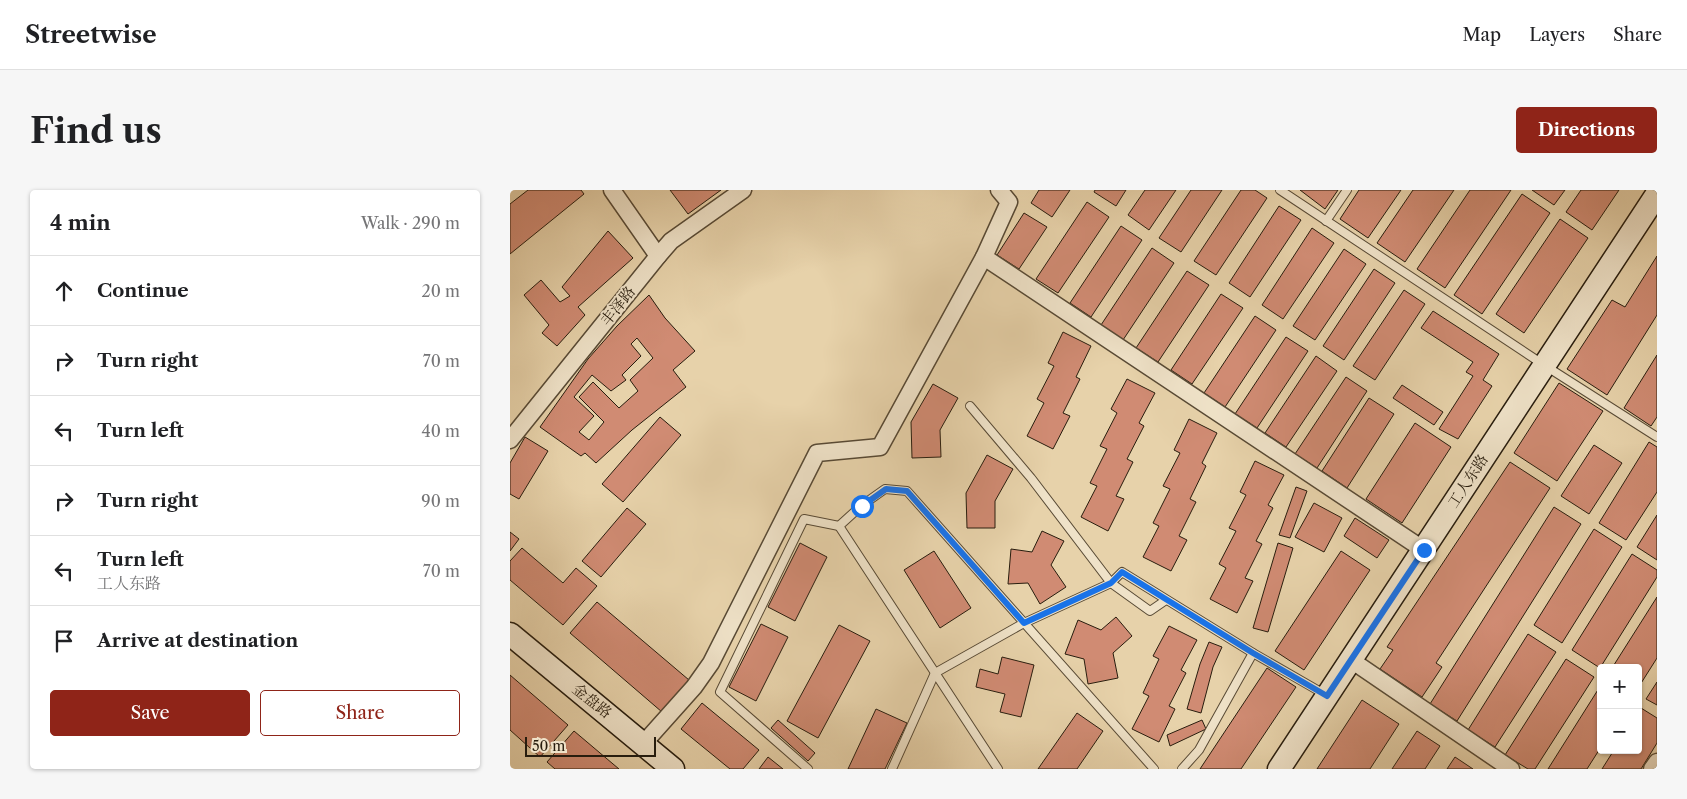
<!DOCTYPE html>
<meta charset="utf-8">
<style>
body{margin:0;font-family:"Libre Caslon Text","Noto Serif SC",serif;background:#f6f6f6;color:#202124}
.controls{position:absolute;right:15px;bottom:15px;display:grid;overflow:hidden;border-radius:5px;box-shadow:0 1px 4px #0004}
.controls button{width:45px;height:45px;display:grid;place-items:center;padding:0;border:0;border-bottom:1px solid #e0e0e0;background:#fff;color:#202124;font:25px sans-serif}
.scale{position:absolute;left:15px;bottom:12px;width:131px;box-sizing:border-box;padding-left:5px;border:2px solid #281d0e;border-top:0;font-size:14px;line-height:18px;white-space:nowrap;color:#281d0e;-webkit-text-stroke:4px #efe2c8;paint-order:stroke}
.stop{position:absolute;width:15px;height:15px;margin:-11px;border:4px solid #1a73e8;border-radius:50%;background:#fff}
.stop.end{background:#1a73e8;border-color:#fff;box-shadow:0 1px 5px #0008}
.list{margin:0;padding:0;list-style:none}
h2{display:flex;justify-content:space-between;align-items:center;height:65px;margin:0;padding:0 20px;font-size:21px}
h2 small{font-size:16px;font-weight:400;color:#757577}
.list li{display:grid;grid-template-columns:32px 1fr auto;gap:15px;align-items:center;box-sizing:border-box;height:70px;padding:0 20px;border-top:1px solid #e0e0e0}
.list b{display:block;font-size:19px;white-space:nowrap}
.list p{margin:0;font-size:16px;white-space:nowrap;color:#757577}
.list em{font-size:16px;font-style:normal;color:#757577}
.actions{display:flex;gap:10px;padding:15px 20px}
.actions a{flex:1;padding:11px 0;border:1px solid #8f2418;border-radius:5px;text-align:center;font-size:18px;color:#8f2418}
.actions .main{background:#8f2418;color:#fff}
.icon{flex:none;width:28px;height:28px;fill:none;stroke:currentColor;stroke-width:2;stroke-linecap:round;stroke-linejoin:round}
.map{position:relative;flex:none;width:1147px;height:579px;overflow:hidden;border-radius:5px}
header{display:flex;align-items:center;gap:30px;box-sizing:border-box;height:70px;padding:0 25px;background:#fff;border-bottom:1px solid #e0e0e0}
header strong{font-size:24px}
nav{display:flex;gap:28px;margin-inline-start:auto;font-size:18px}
.intro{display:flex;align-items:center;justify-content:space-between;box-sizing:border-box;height:120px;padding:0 30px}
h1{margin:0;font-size:35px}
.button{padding:12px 22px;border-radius:5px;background:#8f2418;color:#fff;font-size:18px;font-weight:700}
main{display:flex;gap:30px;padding:0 30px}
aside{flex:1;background:#fff;border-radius:5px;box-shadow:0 1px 4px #0004}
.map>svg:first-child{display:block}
</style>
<header>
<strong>Streetwise</strong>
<nav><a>Map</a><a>Layers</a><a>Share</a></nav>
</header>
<div class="intro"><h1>Find us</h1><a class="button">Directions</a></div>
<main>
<aside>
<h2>4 min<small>Walk · 290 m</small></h2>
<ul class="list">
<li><svg class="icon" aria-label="ahead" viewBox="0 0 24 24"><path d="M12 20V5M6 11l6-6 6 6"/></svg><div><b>Continue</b></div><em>20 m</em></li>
<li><svg class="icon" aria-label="right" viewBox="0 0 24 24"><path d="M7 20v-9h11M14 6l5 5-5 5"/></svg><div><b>Turn right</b></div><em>70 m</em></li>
<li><svg class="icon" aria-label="left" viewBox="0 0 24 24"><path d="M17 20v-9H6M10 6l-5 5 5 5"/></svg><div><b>Turn left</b></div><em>40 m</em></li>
<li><svg class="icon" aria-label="right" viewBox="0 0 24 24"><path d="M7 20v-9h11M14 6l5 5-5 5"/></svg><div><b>Turn right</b></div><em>90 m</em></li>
<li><svg class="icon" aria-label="left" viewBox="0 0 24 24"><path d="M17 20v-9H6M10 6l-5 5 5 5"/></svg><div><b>Turn left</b><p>工人东路</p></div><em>70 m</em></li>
<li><svg class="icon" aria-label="arrive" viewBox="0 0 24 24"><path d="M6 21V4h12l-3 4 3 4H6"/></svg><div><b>Arrive at destination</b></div></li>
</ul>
<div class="actions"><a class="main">Save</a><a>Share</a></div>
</aside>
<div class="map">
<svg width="1147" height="579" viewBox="0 0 1147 579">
<rect width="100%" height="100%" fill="#e7d2aa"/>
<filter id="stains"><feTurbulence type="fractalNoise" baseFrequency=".004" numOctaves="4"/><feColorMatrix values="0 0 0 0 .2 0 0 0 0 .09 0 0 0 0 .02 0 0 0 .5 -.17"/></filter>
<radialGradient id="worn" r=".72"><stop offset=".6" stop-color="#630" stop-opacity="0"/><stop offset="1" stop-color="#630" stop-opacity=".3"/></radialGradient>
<g fill="#d08b73" stroke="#281d0e" fill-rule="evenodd">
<polygon points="18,0 71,0 74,4 0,64 0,14"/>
<polygon points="160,0 211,0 178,24"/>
<polygon points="529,0 560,0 542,27 521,13"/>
<polygon points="585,0 616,0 606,16 584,2"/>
<polygon points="635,0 666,0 639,40 618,25"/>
<polygon points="681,0 712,0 671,62 649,48"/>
<polygon points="731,0 745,0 757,8 706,85 684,71"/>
<polygon points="790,0 828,0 815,19"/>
<polygon points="849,0 891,0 858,48 830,29"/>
<polygon points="903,0 944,0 895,72 867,53"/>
<polygon points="960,0 1001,0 935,98 907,79"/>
<polygon points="1022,0 1055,0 1044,15"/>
<polygon points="1071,0 1109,0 1082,40 1056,22"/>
<polygon points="1012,4 1040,23 972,124 944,105"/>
<polygon points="577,12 599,27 548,103 526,89"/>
<polygon points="769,16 791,30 740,107 719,93"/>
<polygon points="514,23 537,37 509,79 487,65"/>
<polygon points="1050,29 1078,48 1014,143 986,124"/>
<polygon points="611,36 632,50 581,127 560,113"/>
<polygon points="802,38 824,53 773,129 752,115"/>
<polygon points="98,41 123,68 68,117 75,125 47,156 32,143 39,135 14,105 31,90 50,112 60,106 52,97"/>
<polygon points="642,58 664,73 613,150 591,135"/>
<polygon points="834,59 856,74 805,150 783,136"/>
<polygon points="1147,66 1147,125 1097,205 1057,179 1102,110 1115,117"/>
<polygon points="864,79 885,93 834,170 813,156"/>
<polygon points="677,81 699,95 648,172 626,158"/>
<polygon points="894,100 915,114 865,190 843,176"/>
<polygon points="711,104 733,118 682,194 661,180"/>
<path d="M139,105L155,128L185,161L163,180L176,197L122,240L86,273L75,263L71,266L30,237L78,169L107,136ZM127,148L143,168L120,190L128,201L109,218L83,192L69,207L94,232L79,250L69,242L84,226L64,207L82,185L101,201L116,190L112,185L131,166L121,154Z"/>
<polygon points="923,121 989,164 973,190 982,196 948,249 929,239 963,186 956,182 963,172 911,138"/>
<polygon points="745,126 766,140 715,217 694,203"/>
<polygon points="553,142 581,156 566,187 570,189 553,223 560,226 543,259 517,246 534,213 527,209 544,176 538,173"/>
<polygon points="776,147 798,161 747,238 725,224"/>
<polygon points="1147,165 1147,227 1141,236 1114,218"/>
<polygon points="806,166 827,181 776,257 755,243"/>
<polygon points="836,187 857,201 807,278 785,264"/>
<polygon points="617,189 645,203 629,233 634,236 617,269 623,272 606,306 614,309 598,341 571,327 587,296 580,293 597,259 590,256 607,223 601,219"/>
<polygon points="1049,193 1093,221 1047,291 1004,263"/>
<polygon points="423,194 448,208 430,240 431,267 402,268 401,232"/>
<polygon points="892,195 933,222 924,235 883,208"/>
<polygon points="859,208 884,224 837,298 812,281"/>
<polygon points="150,227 171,245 113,312 92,294"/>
<polygon points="679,229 707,243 692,273 696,276 680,309 686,312 669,346 677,350 661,381 633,367 649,336 643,333 660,299 653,296 670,263 664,260"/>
<polygon points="905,233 941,257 892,333 856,309"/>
<polygon points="15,247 38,261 9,309 0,304 0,273"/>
<polygon points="1139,252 1147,257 1147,302 1116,350 1089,333"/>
<polygon points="1084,255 1112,273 1079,324 1051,306"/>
<polygon points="477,265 503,279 485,311 485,338 457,338 456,303"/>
<polygon points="745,271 774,285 758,315 763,318 746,351 752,354 735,388 743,391 727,423 700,409 716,378 709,374 726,341 719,338 736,305 730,302"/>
<polygon points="1000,272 1040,298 926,473 932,477 912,507 870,479 883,460 877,457"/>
<polygon points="786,297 797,301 780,348 769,345"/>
<polygon points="804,313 832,328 814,362 785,347"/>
<polygon points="1044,317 1071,334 947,531 920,514"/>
<polygon points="117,318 136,334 91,387 72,371"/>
<polygon points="1147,325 1147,370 1127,357"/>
<polygon points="845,328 879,350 867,368 834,346"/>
<polygon points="1084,339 1112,357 1052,453 1024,435"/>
<polygon points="532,341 554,351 541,375 556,397 530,414 518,393 498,394 501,359 522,362"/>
<polygon points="0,342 9,349 0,361"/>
<polygon points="290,353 317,367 285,431 258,417"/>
<polygon points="768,353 783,358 758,442 743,438"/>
<polygon points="12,358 53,393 66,378 87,396 53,435 0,390 0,371"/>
<polygon points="424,361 461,418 430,438 394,380"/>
<polygon points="831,361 860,380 794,480 765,461"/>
<polygon points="1122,364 1147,380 1147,387 1090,478 1062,460"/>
<polygon points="1147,407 1147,468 1128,498 1128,478 1102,478"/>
<polygon points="87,412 179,490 152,522 60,443"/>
<polygon points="606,427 622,446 603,463 608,488 578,494 574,469 555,464 568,430 591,440"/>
<polygon points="251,434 278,447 246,511 219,497"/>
<polygon points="329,435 360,451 308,548 277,531"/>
<polygon points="659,436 687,450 671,480 676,483 659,516 665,519 649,552 622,539 639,506 633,503 649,469 643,466"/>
<polygon points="1018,444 1046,462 985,557 958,540"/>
<polygon points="699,452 712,457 703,477 691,523 677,519 690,474"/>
<polygon points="492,467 524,475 511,527 490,522 495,504 466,497 470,479 488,484"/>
<polygon points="1056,469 1084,487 1025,579 1018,579 995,565"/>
<polygon points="757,478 786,497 731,579 690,579"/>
<polygon points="0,485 58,535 30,567 0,540"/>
<polygon points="1147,492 1147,515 1136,509"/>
<polygon points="1091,495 1091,557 1077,579 1038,579"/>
<polygon points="852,510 889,534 860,579 807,579"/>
<polygon points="192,513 249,560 233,579 220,579 171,539"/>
<polygon points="1131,518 1147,528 1147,553 1131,579 1092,579 1104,560 1128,560 1128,521"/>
<polygon points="366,519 397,533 375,579 338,579"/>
<polygon points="567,523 593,541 567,579 528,579"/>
<polygon points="268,530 305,563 298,571 261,538"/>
<polygon points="692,530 696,539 660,556 657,545"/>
<polygon points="64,541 109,579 45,579 37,572"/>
<polygon points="907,541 930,556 915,579 882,579"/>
<polygon points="258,567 273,579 249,579"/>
<polygon points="945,567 963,579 937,579"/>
</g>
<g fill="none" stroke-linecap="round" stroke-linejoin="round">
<defs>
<g id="lane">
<polyline points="770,0 1034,175 1147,247"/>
<polyline points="816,31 837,0"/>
<polyline points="460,216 521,288 601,393 640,421 656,410"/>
<polyline points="298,579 210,502 294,329 329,336"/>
<polyline points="382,579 425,483 514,433 601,393 612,382 743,463 816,505"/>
<polyline points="488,579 329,336 351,316 375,299 397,301 644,579"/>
<polyline points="672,579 689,560 743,463"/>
</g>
<g id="street">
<polyline points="102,0 148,66"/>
<polyline points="489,0 499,12 474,67 914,360"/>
<polyline points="0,250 148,66 161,51 233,0"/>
<polyline points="841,470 1001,579"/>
<polyline points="134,553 184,497 201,473 307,263 370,257 474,67"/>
<polyline points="1142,579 1147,572"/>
</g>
<g id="secondary">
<polyline points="0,444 163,579"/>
<polyline points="769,579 1147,4"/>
</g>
</defs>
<use href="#lane" stroke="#584a35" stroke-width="10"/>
<use href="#street" stroke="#584a35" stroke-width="19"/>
<use href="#secondary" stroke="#281d0e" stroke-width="25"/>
<use href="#lane" stroke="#efe2c8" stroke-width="8"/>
<use href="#street" stroke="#efe2c8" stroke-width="16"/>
<use href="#secondary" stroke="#efe2c8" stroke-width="22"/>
</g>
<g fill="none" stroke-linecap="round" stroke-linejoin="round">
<polyline stroke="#1a73e8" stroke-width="6" points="352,316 376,299 397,301 514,433 601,393 612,382 743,463 817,506 914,360"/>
</g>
<g text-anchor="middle" stroke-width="4" stroke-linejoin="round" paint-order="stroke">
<g font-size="15" fill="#281d0e" stroke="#efe2c8">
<text transform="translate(108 116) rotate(-51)" y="5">丰泽路</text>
<text transform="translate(958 291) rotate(-57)" y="5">工人东路</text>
<text transform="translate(82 511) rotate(39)" y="5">金盘路</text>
</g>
</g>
<rect width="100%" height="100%" filter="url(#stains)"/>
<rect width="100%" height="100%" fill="url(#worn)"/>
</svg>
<div class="controls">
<button>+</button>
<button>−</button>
</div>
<div class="scale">50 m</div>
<div class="stop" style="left:352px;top:316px"></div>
<div class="stop end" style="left:914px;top:360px"></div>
</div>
</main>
